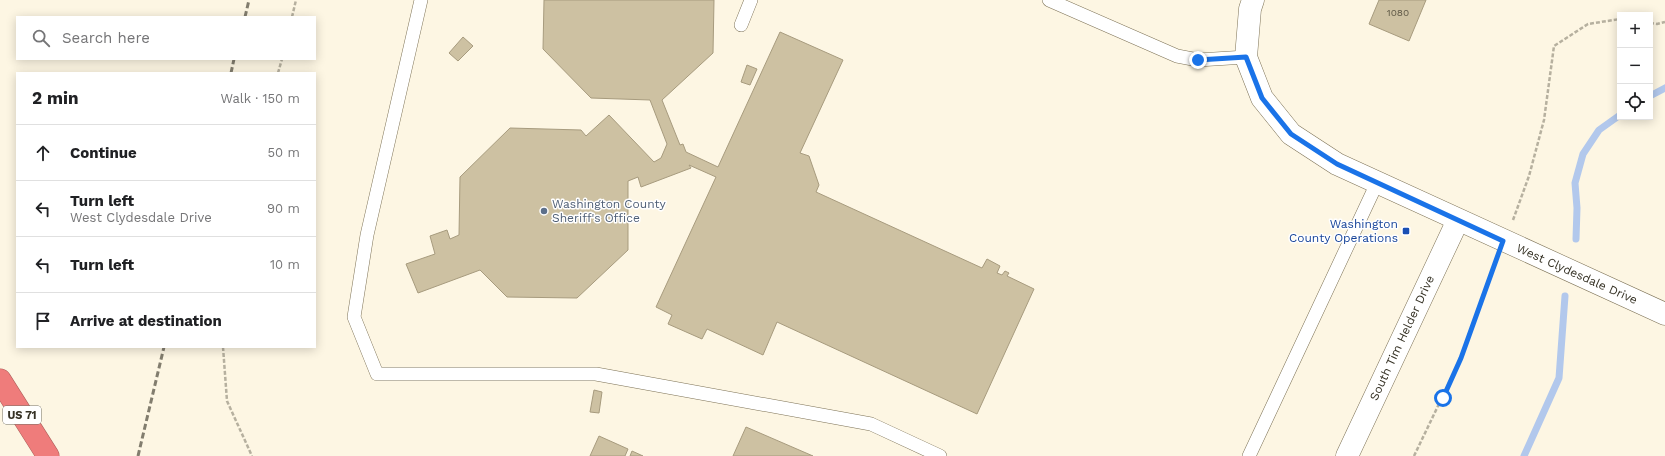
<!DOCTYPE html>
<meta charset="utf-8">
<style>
body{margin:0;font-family:"Work Sans",sans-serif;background:#f2f2f2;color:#202124}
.controls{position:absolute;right:12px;top:12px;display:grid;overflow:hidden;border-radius:0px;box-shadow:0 2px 10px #0003}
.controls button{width:36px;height:36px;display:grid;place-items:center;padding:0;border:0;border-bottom:1px solid #e0e0e0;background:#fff;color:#202124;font:20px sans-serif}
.stop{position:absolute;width:12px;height:12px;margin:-9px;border:3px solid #1a73e8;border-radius:50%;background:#fff}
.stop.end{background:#1a73e8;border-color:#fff;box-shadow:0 1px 4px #0008}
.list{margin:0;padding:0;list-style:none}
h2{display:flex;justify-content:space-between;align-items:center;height:52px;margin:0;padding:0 16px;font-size:17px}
h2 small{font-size:13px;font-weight:400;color:#757577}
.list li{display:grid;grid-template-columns:26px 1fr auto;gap:12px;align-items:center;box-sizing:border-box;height:56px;padding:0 16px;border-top:1px solid #e0e0e0}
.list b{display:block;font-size:15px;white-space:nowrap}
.list p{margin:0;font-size:13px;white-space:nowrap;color:#757577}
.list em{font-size:13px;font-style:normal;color:#757577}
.icon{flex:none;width:22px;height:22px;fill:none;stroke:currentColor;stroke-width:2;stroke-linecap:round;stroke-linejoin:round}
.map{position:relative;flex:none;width:1665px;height:456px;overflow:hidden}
.search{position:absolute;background:#fff;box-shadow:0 2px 10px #0003;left:16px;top:16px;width:300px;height:44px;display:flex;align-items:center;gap:10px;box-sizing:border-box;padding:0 14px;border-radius:0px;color:#757577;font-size:15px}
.panel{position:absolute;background:#fff;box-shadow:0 2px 10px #0003;left:16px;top:72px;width:300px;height:276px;border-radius:0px}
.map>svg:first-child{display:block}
</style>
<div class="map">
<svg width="1665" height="456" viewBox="0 0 1665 456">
<rect width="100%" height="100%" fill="#fdf6e3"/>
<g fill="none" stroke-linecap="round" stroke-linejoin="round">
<g stroke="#b2c8ec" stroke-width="7">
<polyline points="1650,96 1665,88"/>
<polyline points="1576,239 1577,208 1575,183 1583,154 1599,130 1620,115"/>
<polyline points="1524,456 1559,378 1565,296"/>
</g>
</g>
<g fill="#cdc1a2" stroke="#a79b7e">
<polygon points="544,0 714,0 713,53 662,100 680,145 683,144 686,152 718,167 780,32 843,60 800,153 809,156 819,185 816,192 982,268 987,259 1000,266 997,273 1002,275 1005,271 1009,273 1007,276 1034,289 977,414 777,322 763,355 707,329 702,339 668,324 672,315 656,307 716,177 689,165 691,168 641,187 638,177 628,181 628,250 577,298 507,297 480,270 418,293 406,264 435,254 430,236 447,230 450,239 459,235 460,177 510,128 581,130 586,136 609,115 654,162 661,158 667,144 650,100 591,98 543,49"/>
<polygon points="1379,0 1426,0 1409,41 1369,24"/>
<polygon points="463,37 473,46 458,61 449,53"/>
<polygon points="747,65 757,69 750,85 741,82"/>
<polygon points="594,390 602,392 599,413 590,412"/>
<polygon points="746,427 813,456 733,456"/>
<polygon points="599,436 628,449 625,456 590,456"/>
<polygon points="632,451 643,456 630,456"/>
</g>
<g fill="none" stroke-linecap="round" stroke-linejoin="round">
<defs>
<g id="service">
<polyline points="421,0 367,235 354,317 377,374 596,374 871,424 940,456"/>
<polyline points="1049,0 1177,56 1198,60 1246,57"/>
<polyline points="741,25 751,0"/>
<polyline points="1249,456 1377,183"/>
</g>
<g id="minor">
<polyline points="1253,0 1250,9 1246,57 1262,98 1291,134 1337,164 1665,314"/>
<polyline points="1347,456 1458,220"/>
</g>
<polyline id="motorway" points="0,380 48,456"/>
</defs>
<use href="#service" stroke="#7d7256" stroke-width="14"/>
<use href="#minor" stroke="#7d7256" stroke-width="23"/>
<use href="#motorway" stroke="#ae625d" stroke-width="23"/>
<g stroke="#b6b09f" stroke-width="2.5" stroke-dasharray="4 2" stroke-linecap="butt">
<polyline points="292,17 296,0"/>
<polyline points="1650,23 1657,24 1665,22"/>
<polyline points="278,73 282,59"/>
<polyline points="1513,220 1529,176 1544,120 1554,46 1588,24 1620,19"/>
<polyline points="223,347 227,401 252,456"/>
<polyline points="1414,456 1461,358 1496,261"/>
</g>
<use href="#service" stroke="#fff" stroke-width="13"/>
<use href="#minor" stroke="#fff" stroke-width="22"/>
<use href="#motorway" stroke="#ef7c7b" stroke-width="22"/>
<g stroke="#827d6e" stroke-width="3" stroke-dasharray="6 3" stroke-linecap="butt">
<polyline points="245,17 249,0"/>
<polyline points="231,73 234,59"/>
<polyline points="138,456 164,347"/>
</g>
</g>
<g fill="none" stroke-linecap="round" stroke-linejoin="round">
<polyline stroke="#1a73e8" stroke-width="5" points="1198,60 1246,57 1262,98 1291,134 1337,164 1503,241 1461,358 1443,398"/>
</g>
<circle fill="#5c6f8a" stroke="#fff" stroke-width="1.5" cx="544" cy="211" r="4"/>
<rect fill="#1a4fb4" stroke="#fff" stroke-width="1.5" x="1402" y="227" width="8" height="8" rx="2"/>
<g text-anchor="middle" stroke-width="3" stroke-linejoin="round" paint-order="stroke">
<g font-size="10" fill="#5c5644">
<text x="1398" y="16">1080</text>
</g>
<rect fill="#fff" stroke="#727066" stroke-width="1" x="3" y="406" width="38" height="18" rx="3"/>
<g font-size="11" font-weight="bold" fill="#363225">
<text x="22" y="419">US 71</text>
</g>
<g font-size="12" fill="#4e5e75" stroke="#fff" text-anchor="start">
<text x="552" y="208">Washington County<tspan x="552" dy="14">Sheriff's Office</tspan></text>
</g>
<g font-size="12" fill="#164399" stroke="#fff" text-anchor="end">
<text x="1398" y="228">Washington<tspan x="1398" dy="14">County Operations</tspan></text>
</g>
<g font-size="12" fill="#363225" stroke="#fff">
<text transform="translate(1577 274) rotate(24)" y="4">West Clydesdale Drive</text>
<text transform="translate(1402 338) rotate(-65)" y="4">South Tim Helder Drive</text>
</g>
</g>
</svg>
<div class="controls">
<button>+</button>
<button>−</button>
<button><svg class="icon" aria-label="locate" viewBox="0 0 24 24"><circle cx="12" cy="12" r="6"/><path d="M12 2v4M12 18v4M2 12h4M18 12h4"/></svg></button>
</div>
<div class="stop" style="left:1443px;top:398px"></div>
<div class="stop end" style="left:1198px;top:60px"></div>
<div class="search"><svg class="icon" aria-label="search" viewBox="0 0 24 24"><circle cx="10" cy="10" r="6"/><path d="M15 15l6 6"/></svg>Search here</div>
<section class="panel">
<h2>2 min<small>Walk · 150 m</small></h2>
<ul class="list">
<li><svg class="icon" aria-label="ahead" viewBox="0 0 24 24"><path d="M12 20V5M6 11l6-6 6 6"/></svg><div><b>Continue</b></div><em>50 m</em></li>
<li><svg class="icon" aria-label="left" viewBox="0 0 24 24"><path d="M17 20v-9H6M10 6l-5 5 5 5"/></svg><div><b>Turn left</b><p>West Clydesdale Drive</p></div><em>90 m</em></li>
<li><svg class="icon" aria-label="left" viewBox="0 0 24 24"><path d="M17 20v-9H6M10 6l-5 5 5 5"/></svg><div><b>Turn left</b></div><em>10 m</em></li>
<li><svg class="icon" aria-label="arrive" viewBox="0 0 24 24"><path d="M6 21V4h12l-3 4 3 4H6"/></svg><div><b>Arrive at destination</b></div></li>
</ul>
</section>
</div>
